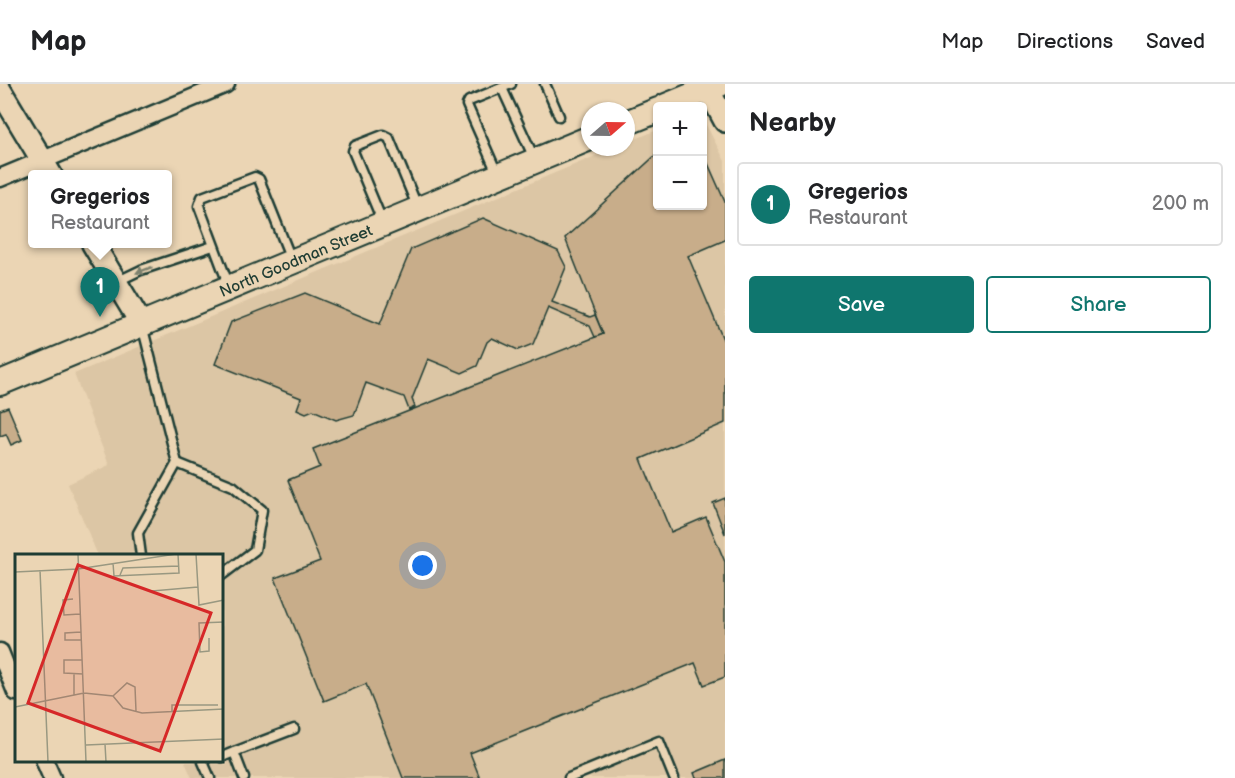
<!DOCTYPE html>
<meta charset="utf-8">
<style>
body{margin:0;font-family:"Balsamiq Sans",sans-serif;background:#f6f6f6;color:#202124}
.controls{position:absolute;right:18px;top:18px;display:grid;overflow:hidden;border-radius:6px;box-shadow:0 2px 4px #0004}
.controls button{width:54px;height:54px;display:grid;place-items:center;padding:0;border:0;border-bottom:2px solid #e0e0e0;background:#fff;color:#202124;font:30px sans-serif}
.compass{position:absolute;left:581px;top:18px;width:54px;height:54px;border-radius:50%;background:#fff;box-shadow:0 2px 4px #0004;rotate:70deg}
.you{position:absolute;left:423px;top:482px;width:21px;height:21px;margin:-15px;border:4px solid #fff;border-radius:50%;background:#1a73e8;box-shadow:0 0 0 9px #1a73e833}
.badge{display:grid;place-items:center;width:39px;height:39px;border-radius:50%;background:#0f766e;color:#fff;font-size:20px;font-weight:700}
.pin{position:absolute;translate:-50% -50px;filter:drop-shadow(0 2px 3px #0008)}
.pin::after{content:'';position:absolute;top:32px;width:21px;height:18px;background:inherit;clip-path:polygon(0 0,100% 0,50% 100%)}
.popup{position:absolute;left:28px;top:86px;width:144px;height:78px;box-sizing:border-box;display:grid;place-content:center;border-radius:6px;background:#fff;filter:drop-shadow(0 2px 4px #0005);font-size:20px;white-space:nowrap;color:#757577}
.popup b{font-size:22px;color:#202124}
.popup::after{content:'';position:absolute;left:50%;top:100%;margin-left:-12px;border:12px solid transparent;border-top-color:#fff}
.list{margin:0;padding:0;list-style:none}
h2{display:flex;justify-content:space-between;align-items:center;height:78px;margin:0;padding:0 24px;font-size:26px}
h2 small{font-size:20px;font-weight:400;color:#757577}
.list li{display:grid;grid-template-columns:39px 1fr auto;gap:18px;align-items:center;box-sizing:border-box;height:84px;margin:0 12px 12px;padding:0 12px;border:2px solid #e0e0e0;border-radius:6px}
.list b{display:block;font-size:22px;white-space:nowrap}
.list p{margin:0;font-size:20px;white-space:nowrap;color:#757577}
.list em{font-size:20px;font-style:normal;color:#757577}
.actions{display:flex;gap:12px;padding:18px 24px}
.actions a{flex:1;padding:14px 0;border:2px solid #0f766e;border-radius:6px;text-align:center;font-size:21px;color:#0f766e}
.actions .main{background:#0f766e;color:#fff}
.map{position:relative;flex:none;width:725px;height:694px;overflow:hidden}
header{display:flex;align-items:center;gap:36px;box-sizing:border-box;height:84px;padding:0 30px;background:#fff;border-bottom:2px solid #e0e0e0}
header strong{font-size:28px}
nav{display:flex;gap:33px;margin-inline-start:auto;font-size:21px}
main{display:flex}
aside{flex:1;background:#fff}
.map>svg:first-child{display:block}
</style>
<header>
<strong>Map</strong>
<nav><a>Map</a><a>Directions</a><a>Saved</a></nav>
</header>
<main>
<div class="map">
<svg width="725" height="694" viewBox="0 0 725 694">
<rect width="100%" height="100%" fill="#ebd5b4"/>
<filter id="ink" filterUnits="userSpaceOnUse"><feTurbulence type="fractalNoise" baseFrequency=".0167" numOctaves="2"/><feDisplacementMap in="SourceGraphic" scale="12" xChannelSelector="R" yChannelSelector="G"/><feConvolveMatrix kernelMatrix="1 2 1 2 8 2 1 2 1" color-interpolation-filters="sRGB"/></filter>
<g filter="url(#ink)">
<polygon fill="#dcc6a5" points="703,35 725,77 725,694 192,694 185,678 222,678 222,472 98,472 68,400 109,381 74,290 617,63 626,63 626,59 657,46 658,122 702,122"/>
<g fill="#c8ad8a" stroke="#1f3d34" stroke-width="1.5">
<polygon points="702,66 725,118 725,156 688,172 725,260 725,339 641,375 671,448 706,433 725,478 725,593 704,601 695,579 470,669 480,694 403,694 366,600 324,617 275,494 320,477 288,396 320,383 313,365 603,250 565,154 658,69 658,122 702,122"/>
<polygon points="483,134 558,167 566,183 552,218 590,233 595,231 603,250 595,253 590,242 548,224 533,260 518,266 492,254 487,258 477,282 462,289 428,275 412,315 415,323 409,326 404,313 366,299 354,331 336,336 313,326 306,329 297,325 301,314 215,280 231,238 305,209 380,240 411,165"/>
<polygon points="8,323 22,356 11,361 6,350 0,352 0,326"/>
<polygon points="725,414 725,450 713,419"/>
<polygon points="725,676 725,694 696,694 694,689"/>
</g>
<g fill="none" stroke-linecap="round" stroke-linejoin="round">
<defs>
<g id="service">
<polyline points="545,0 559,32"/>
<polyline points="502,4 534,74"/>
<polyline points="497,89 467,21 469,17 511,0"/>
<polyline points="383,139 353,67 355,62 383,51 389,54 417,122"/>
<polyline points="116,198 141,186 213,162"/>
<polyline points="229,202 199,122 202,113 255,93 259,95 291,175"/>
<polyline points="177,379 233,402 262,426 255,466 222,491"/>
<polyline points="141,472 138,449 177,379 142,241"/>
<polyline points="234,668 294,645"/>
<polyline points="222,673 234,668 244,694"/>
<polyline points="203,678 210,694"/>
<polyline points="569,694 659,657 674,694"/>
</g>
<g id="minor">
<polyline points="0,94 226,0"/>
<polyline points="0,568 16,608"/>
<polyline points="45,678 52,694"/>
</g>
<g id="tertiary">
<polyline points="708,5 725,37"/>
<polyline points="0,6 51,91"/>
<polyline points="93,160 142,241"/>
</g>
<g id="secondary">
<polyline points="666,22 720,0"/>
<polyline points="626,39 658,26"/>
<path id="s1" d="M0,299L590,54"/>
</g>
</defs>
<use href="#service" stroke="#1f3d34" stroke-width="13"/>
<use href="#minor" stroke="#1f3d34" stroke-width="21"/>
<use href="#tertiary" stroke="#1f3d34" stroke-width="26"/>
<use href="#secondary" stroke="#1f3d34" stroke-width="28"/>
<use href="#service" stroke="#ebd5b4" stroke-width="8"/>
<use href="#minor" stroke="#ebd5b4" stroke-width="16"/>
<use href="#tertiary" stroke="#ebd5b4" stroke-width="21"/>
<use href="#secondary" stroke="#ebd5b4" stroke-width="24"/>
</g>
<defs><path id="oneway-solid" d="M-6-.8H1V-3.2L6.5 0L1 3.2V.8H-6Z" transform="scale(1.5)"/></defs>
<use fill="#7b816e" href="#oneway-solid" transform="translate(144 186) rotate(159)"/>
</g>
<g text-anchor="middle" stroke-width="4.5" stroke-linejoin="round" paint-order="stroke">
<g font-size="16" fill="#1f3d34" stroke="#ebd5b4">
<text dy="6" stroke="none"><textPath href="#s1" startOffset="320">North Goodman Street</textPath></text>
</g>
</g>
<g transform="translate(15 470)">
<rect width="208" height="208" fill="#ebd5b4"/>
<path fill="none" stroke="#999881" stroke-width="1.5" d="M63,0L71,208M181,0L184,51L209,46M98,9L99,22L164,19L163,0M25,16L33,208M0,18L63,15L161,0M105,21L108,14L164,12M137,37L183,33M58,45L48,46L49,61L65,60M66,78L50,79V86H66M194,84V97L185,98L184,69L209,68M67,106H49V119L68,120M59,120V141M98,142L112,129L120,133L121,157M0,153L69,139L98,142L108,154L127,159L209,155M157,158V151H203M90,190L91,208M71,191L209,185"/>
<path fill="#d62828" fill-opacity="0.15" stroke="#d62828" stroke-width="3" d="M63,11L196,59L145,197L13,149Z"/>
<rect width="208" height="208" fill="none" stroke="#1f3d34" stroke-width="3"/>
</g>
</svg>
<div class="controls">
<button>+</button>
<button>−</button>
</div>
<svg class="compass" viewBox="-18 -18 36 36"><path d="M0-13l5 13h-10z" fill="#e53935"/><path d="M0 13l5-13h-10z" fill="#757577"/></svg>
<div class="you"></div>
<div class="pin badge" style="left:100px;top:233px">1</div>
<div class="popup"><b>Gregerios</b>Restaurant</div>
</div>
<aside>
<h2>Nearby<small></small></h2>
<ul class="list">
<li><span class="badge">1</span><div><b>Gregerios</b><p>Restaurant</p></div><em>200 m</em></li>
</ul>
<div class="actions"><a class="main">Save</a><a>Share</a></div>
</aside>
</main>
